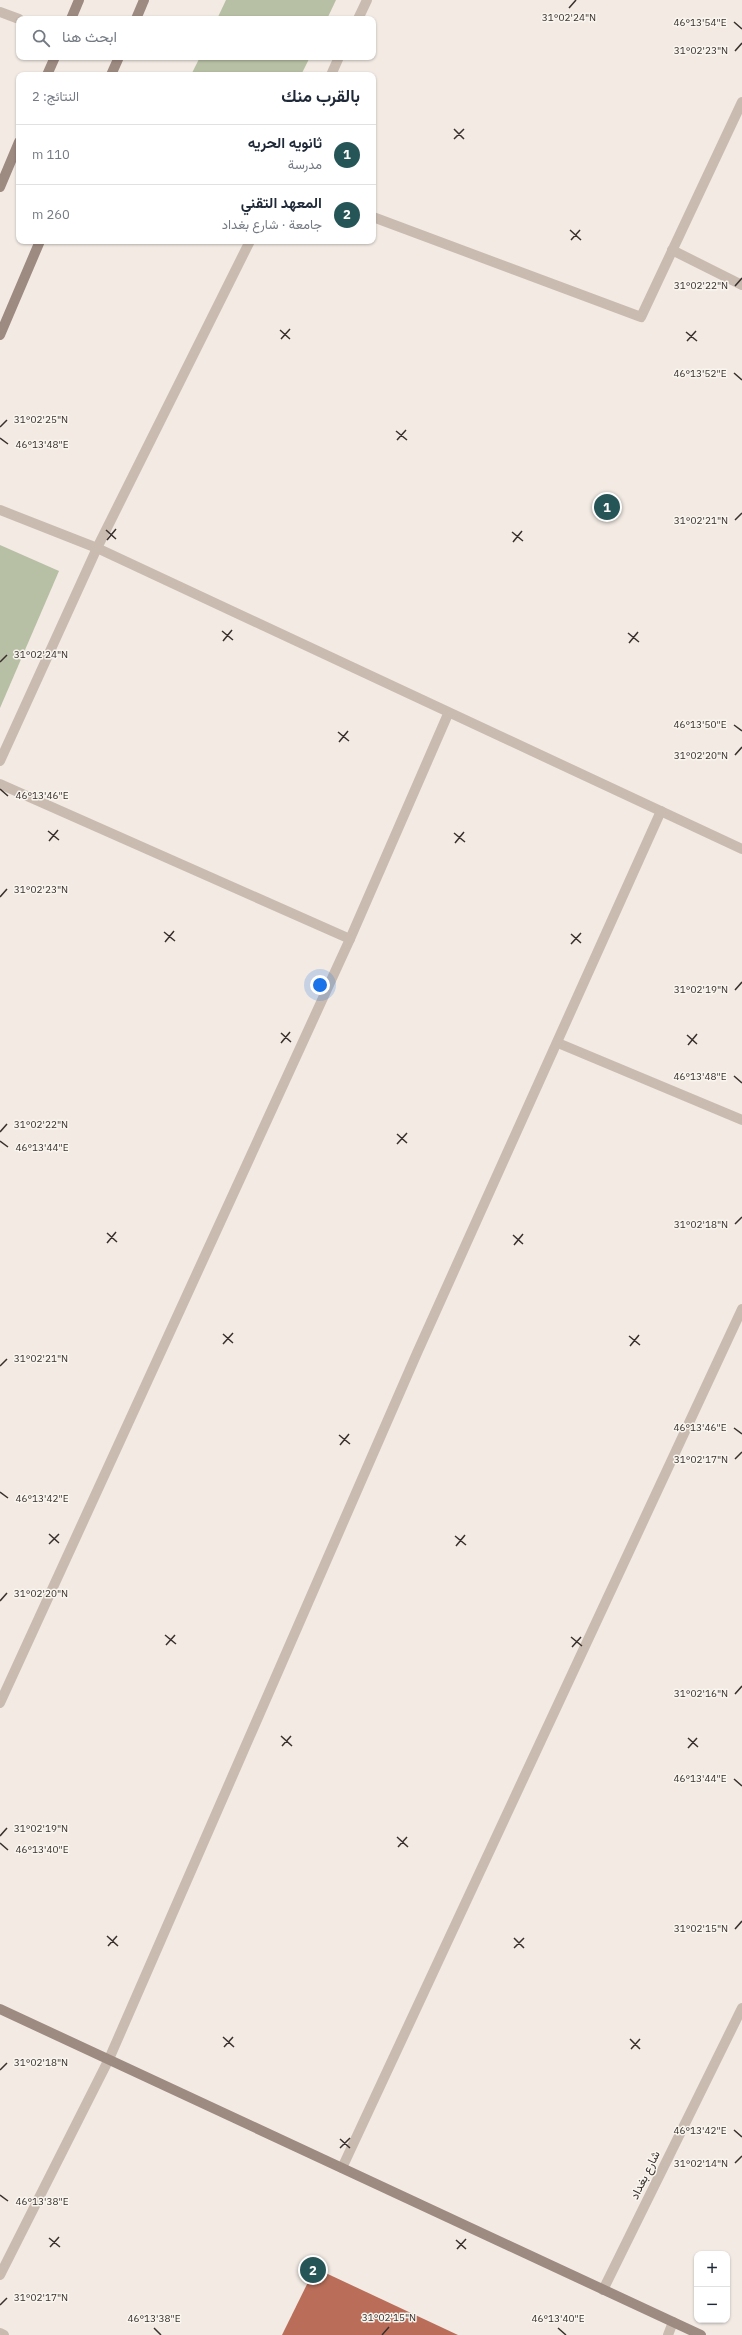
<!DOCTYPE html>
<html lang="ar">
<meta charset="utf-8">
<style>
body{margin:0;font-family:"IBM Plex Sans",Vazirmatn,sans-serif;background:#f2f2f3;color:#1f2937;direction:rtl}
.controls{position:absolute;right:12px;bottom:12px;display:grid;overflow:hidden;border-radius:8px;box-shadow:0 1px 3px #0004}
.controls button{width:36px;height:36px;display:grid;place-items:center;padding:0;border:0;border-bottom:1px solid #e0e1e3;background:#fff;color:#1f2937;font:20px sans-serif}
.you{position:absolute;left:320px;top:985px;width:14px;height:14px;margin:-10px;border:3px solid #fff;border-radius:50%;background:#1a73e8;box-shadow:0 0 0 6px #1a73e833}
.badge{display:grid;place-items:center;width:26px;height:26px;border-radius:50%;background:#265557;color:#fff;font-size:13px;font-weight:700}
.pin{position:absolute;translate:-50% -50%;border:2px solid #fff;box-shadow:0 1px 4px #0006}
.list{margin:0;padding:0;list-style:none}
h2{display:flex;justify-content:space-between;align-items:center;height:52px;margin:0;padding:0 16px;font-size:17px}
h2 small{font-size:13px;font-weight:400;color:#747a83}
.list li{display:grid;grid-template-columns:26px 1fr auto;gap:12px;align-items:center;box-sizing:border-box;height:60px;padding:0 16px;border-top:1px solid #e0e1e3}
.list b{display:block;font-size:15px;white-space:nowrap}
.list p{margin:0;font-size:13px;white-space:nowrap;color:#747a83}
.list em{font-size:13px;font-style:normal;color:#747a83}
.icon{flex:none;width:22px;height:22px;fill:none;stroke:currentColor;stroke-width:2;stroke-linecap:round;stroke-linejoin:round}
.map{position:relative;flex:none;width:742px;height:2335px;overflow:hidden;direction:ltr}
.search{position:absolute;background:#fff;box-shadow:0 1px 3px #0004;left:16px;top:16px;width:360px;height:44px;display:flex;align-items:center;gap:10px;box-sizing:border-box;padding:0 14px;border-radius:8px;color:#747a83;font-size:15px}
.panel{position:absolute;background:#fff;box-shadow:0 1px 3px #0004;left:16px;top:72px;width:360px;height:172px;border-radius:8px;direction:rtl}
.map>svg:first-child{display:block}
</style>
<div class="map">
<svg width="742" height="2335" viewBox="0 0 742 2335">
<rect width="100%" height="100%" fill="#f2eae3"/>
<g fill="#b7c0a4">
<polygon points="226,0 336,0 327,19 217,19"/>
<polygon points="200,57 310,57 301,75 191,75"/>
<polygon points="0,545 59,571 0,708"/>
</g>
<polygon fill="#ba6e59" points="315,2268 458,2335 282,2335"/>
<g fill="none" stroke-linecap="round" stroke-linejoin="round">
<polyline stroke="#c9bbb0" stroke-width="10" points="668,2335 673,2322"/>
<g stroke="#c9bbb0" stroke-width="10">
<polyline points="0,12 19,19"/>
<polyline points="358,19 367,0"/>
<polyline points="331,75 339,57"/>
<polyline points="373,217 641,317 742,102"/>
<polyline points="672,250 742,285"/>
<polyline points="0,510 97,548 742,849"/>
<polyline points="0,761 97,548 250,241"/>
<polyline points="0,784 350,939"/>
<polyline points="558,1043 742,1120"/>
<polyline points="0,1703 350,939 448,714"/>
<polyline points="342,2168 742,1309"/>
<polyline points="0,2275 109,2059 417,1353 661,811"/>
<polyline points="603,2290 742,2008"/>
<polyline points="0,2333 4,2335"/>
</g>
<g stroke="#9d8a81" stroke-width="10">
<polyline points="71,19 79,0"/>
<polyline points="136,19 144,0"/>
<polyline points="47,75 55,57"/>
<polyline points="111,75 119,57"/>
<polyline points="0,187 19,142"/>
<polyline points="0,335 40,241"/>
<polyline points="0,2009 701,2335"/>
</g>
</g>
<path fill="none" stroke="#39302d" stroke-width="1.5" d="M569,8L576,0M734,22L742,29M735,51L742,43M454,129L464,139M454,139L464,129M570,230L581,240M571,240L580,230M735,286L742,278M280,330L290,339M686,332L697,341M281,339L290,329M687,341L696,331M734,373L742,380M0,427L7,420M396,431L407,440M0,438L8,444M397,440L406,430M735,520L742,513M106,530L116,539M512,532L523,541M107,540L116,529M513,542L522,531M222,631L233,640M628,633L639,642M223,641L232,630M629,643L638,632M0,662L7,655M734,725L742,731M338,732L349,741M339,742L348,731M735,755L742,747M0,789L8,796M48,831L59,840M454,833L465,842M49,841L58,830M455,843L464,832M0,897L7,889M164,932L175,941M571,934L581,943M165,942L174,931M571,944L581,933M735,990L742,982M281,1033L291,1042M687,1035L697,1044M281,1043L290,1032M688,1045L697,1034M734,1076L742,1083M0,1132L7,1124M397,1134L407,1143M0,1141L8,1147M397,1144L407,1133M735,1224L742,1217M107,1233L117,1242M513,1235L523,1244M107,1243L116,1232M514,1245L523,1234M223,1334L233,1343M629,1336L640,1345M223,1344L233,1333M630,1346L639,1335M0,1366L7,1359M734,1428L742,1434M339,1435L350,1444M340,1445L349,1434M735,1459L742,1452M0,1492L8,1498M49,1534L59,1543M455,1536L466,1545M49,1544L59,1534M456,1546L465,1535M0,1601L7,1593M165,1635L176,1644M571,1637L582,1646M166,1645L175,1635M572,1647L581,1637M735,1694L742,1686M281,1736L292,1746M688,1738L698,1747M282,1746L291,1736M688,1748L697,1738M734,1779L742,1786M0,1836L7,1828M397,1837L408,1847M0,1843L8,1850M398,1847L407,1837M735,1929L742,1921M107,1936L118,1946M514,1938L524,1948M108,1946L117,1936M514,1948L524,1938M223,2037L234,2047M630,2039L640,2049M224,2047L233,2037M631,2049L640,2039M0,2070L7,2063M734,2130L742,2137M340,2139L350,2148M340,2148L350,2138M735,2163L742,2156M0,2195L8,2201M49,2238L60,2247M456,2240L466,2249M50,2247L59,2237M457,2249L466,2239M0,2305L7,2298M154,2328L161,2335M558,2328L566,2335M382,2335L389,2327"/>
<g text-anchor="middle" stroke-width="3" stroke-linejoin="round" paint-order="stroke">
<g font-size="12" fill="#39302d" stroke="#f9f5ef">
<text transform="translate(645 2175) rotate(-64)" y="4">شارع بغداد</text>
</g>
</g>
<g font-size="10" text-anchor="middle" fill="#39302d" stroke="#f9f5ef" stroke-width="3" stroke-linejoin="round" paint-order="stroke">
<text x="569" y="21">31°02'24"N</text>
<text x="700" y="26">46°13'54"E</text>
<text x="701" y="54">31°02'23"N</text>
<text x="701" y="289">31°02'22"N</text>
<text x="700" y="377">46°13'52"E</text>
<text x="41" y="423">31°02'25"N</text>
<text x="42" y="448">46°13'48"E</text>
<text x="701" y="524">31°02'21"N</text>
<text x="41" y="658">31°02'24"N</text>
<text x="700" y="728">46°13'50"E</text>
<text x="701" y="759">31°02'20"N</text>
<text x="42" y="799">46°13'46"E</text>
<text x="41" y="893">31°02'23"N</text>
<text x="701" y="993">31°02'19"N</text>
<text x="700" y="1080">46°13'48"E</text>
<text x="41" y="1128">31°02'22"N</text>
<text x="42" y="1151">46°13'44"E</text>
<text x="701" y="1228">31°02'18"N</text>
<text x="41" y="1362">31°02'21"N</text>
<text x="700" y="1431">46°13'46"E</text>
<text x="701" y="1463">31°02'17"N</text>
<text x="42" y="1502">46°13'42"E</text>
<text x="41" y="1597">31°02'20"N</text>
<text x="701" y="1697">31°02'16"N</text>
<text x="700" y="1782">46°13'44"E</text>
<text x="41" y="1832">31°02'19"N</text>
<text x="42" y="1853">46°13'40"E</text>
<text x="701" y="1932">31°02'15"N</text>
<text x="41" y="2066">31°02'18"N</text>
<text x="700" y="2134">46°13'42"E</text>
<text x="701" y="2167">31°02'14"N</text>
<text x="42" y="2205">46°13'38"E</text>
<text x="41" y="2301">31°02'17"N</text>
<text x="389" y="2321">31°02'15"N</text>
<text x="154" y="2322">46°13'38"E</text>
<text x="558" y="2322">46°13'40"E</text>
</g>
</svg>
<div class="controls">
<button>+</button>
<button>−</button>
</div>
<div class="you"></div>
<div class="pin badge" style="left:607px;top:507px">1</div>
<div class="pin badge" style="left:313px;top:2270px">2</div>
<div class="search"><svg class="icon" aria-label="search" viewBox="0 0 24 24"><circle cx="10" cy="10" r="6"/><path d="M15 15l6 6"/></svg>ابحث هنا</div>
<section class="panel">
<h2>بالقرب منك<small>النتائج: 2</small></h2>
<ul class="list">
<li><span class="badge">1</span><div><b>ثانويه الحريه</b><p>مدرسة</p></div><em>110 m</em></li>
<li><span class="badge">2</span><div><b>المعهد التقني</b><p>جامعة · شارع بغداد</p></div><em>260 m</em></li>
</ul>
</section>
</div>
